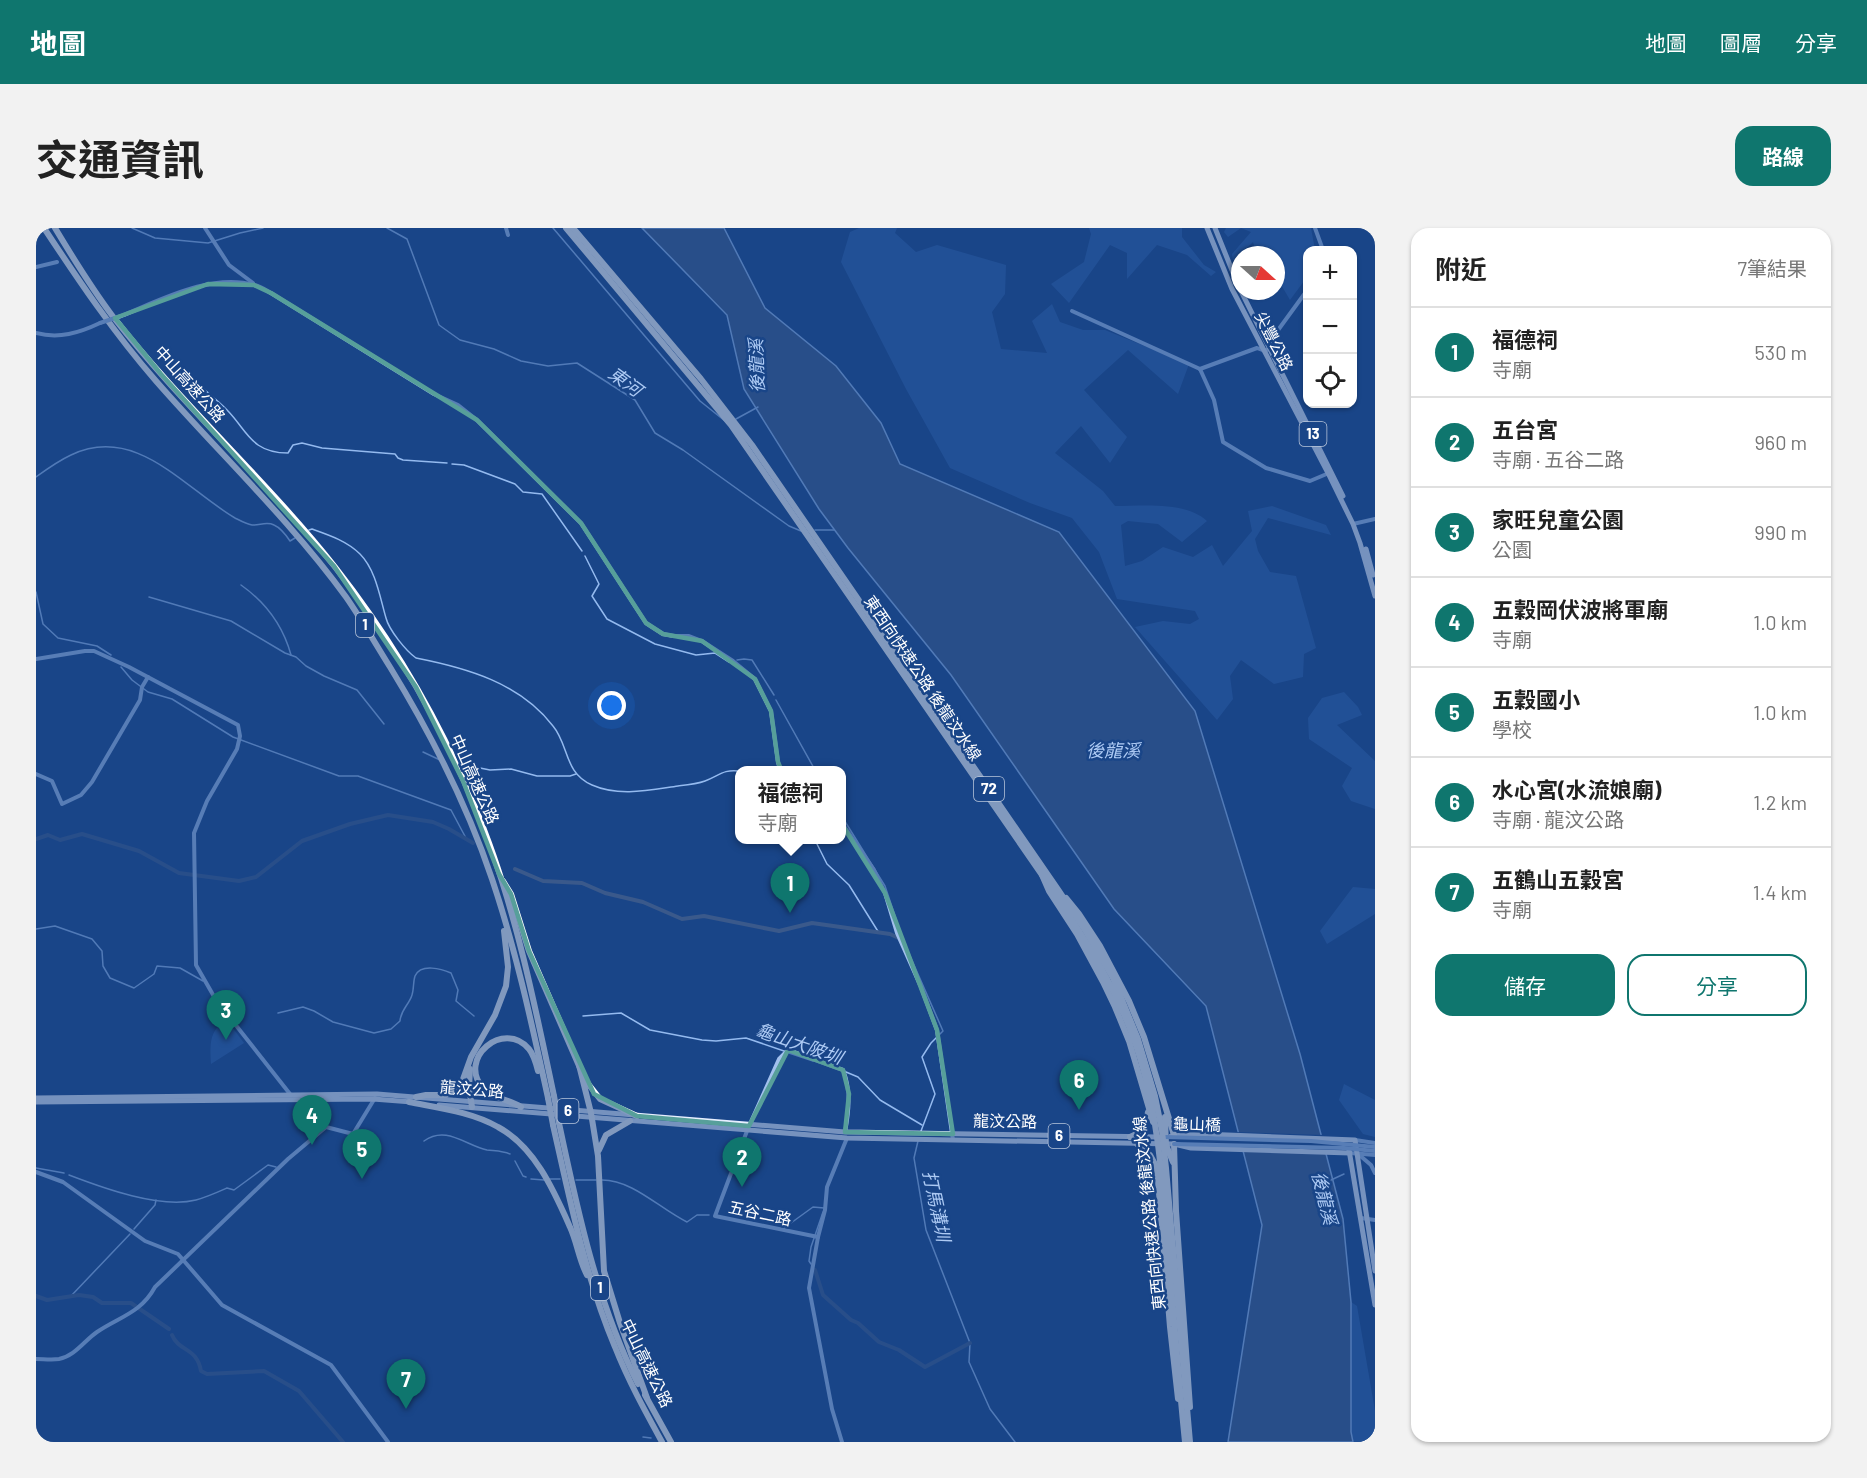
<!DOCTYPE html>
<html lang="zh-TW">
<meta charset="utf-8">
<style>
body{margin:0;font-family:Barlow,"Noto Sans TC",sans-serif;background:#f2f2f2;color:#222}
.controls{position:absolute;right:18px;top:18px;display:grid;overflow:hidden;border-radius:12px;box-shadow:0 2px 4px #0004}
.controls button{width:54px;height:54px;display:grid;place-items:center;padding:0;border:0;border-bottom:2px solid #e0e0e0;background:#fff;color:#222;font:30px sans-serif}
.compass{position:absolute;left:1195px;top:18px;width:54px;height:54px;border-radius:50%;background:#fff;box-shadow:0 2px 4px #0004;rotate:111deg}
.you{position:absolute;left:576px;top:478px;width:21px;height:21px;margin:-15px;border:4px solid #fff;border-radius:50%;background:#1a73e8;box-shadow:0 0 0 9px #1a73e833}
.badge{display:grid;place-items:center;width:39px;height:39px;border-radius:50%;background:#0f766e;color:#fff;font-size:20px;font-weight:700}
.pin{position:absolute;translate:-50% -50px;filter:drop-shadow(0 2px 3px #0008)}
.pin::after{content:'';position:absolute;top:32px;width:21px;height:18px;background:inherit;clip-path:polygon(0 0,100% 0,50% 100%)}
.popup{position:absolute;left:699px;top:538px;width:111px;height:78px;box-sizing:border-box;display:grid;place-content:center;border-radius:12px;background:#fff;filter:drop-shadow(0 2px 4px #0005);font-size:20px;white-space:nowrap;color:#767676}
.popup b{font-size:22px;color:#222}
.popup::after{content:'';position:absolute;left:50%;top:100%;margin-left:-12px;border:12px solid transparent;border-top-color:#fff}
.list{margin:0;padding:0;list-style:none}
h2{display:flex;justify-content:space-between;align-items:center;height:78px;margin:0;padding:0 24px;font-size:26px}
h2 small{font-size:20px;font-weight:400;color:#767676}
.list li{display:grid;grid-template-columns:39px 1fr auto;gap:18px;align-items:center;box-sizing:border-box;height:90px;padding:0 24px;border-top:2px solid #e0e0e0}
.list b{display:block;font-size:22px;white-space:nowrap}
.list p{margin:0;font-size:20px;white-space:nowrap;color:#767676}
.list em{font-size:20px;font-style:normal;color:#767676}
.actions{display:flex;gap:12px;padding:18px 24px}
.actions a{flex:1;padding:14px 0;border:2px solid #0f766e;border-radius:18px;text-align:center;font-size:21px;color:#0f766e}
.actions .main{background:#0f766e;color:#fff}
.icon{flex:none;width:33px;height:33px;fill:none;stroke:currentColor;stroke-width:2;stroke-linecap:round;stroke-linejoin:round}
.map{position:relative;flex:none;width:1339px;height:1214px;overflow:hidden;border-radius:18px}
header{display:flex;align-items:center;gap:36px;box-sizing:border-box;height:84px;padding:0 30px;background:#0f766e;color:#fff}
header strong{font-size:28px}
nav{display:flex;gap:33px;margin-inline-start:auto;font-size:21px}
.intro{display:flex;align-items:center;justify-content:space-between;box-sizing:border-box;height:144px;padding:0 36px}
h1{margin:0;font-size:42px}
.button{padding:15px 27px;border-radius:18px;background:#0f766e;color:#fff;font-size:21px;font-weight:700}
main{display:flex;gap:36px;padding:0 36px}
aside{flex:1;background:#fff;border-radius:18px;box-shadow:0 2px 4px #0004}
.map>svg:first-child{display:block}
</style>
<header>
<strong>地圖</strong>
<nav><a>地圖</a><a>圖層</a><a>分享</a></nav>
</header>
<div class="intro"><h1>交通資訊</h1><a class="button">路線</a></div>
<main>
<div class="map">
<svg width="1339" height="1214" viewBox="0 0 1339 1214">
<rect width="100%" height="100%" fill="#194588"/>
<g fill="#2c5ea6">
<path d="M823,0H861L859,5L880,24L901,17L970,37L969,66L956,84L965,121L1011,125L996,93L1016,76L1024,94L1047,102H1069L1153,136L1142,166L1092,122L1048,162L1091,209L1074,235L1045,198L1019,225L1067,263L1079,278C1108,278 1149,273 1171,293L1146,314L1122,296L1092,293L1085,297L1089,338L1106,333L1127,319L1157,329L1176,317L1187,338L1216,303L1212,283L1236,278L1290,297L1295,307L1232,290L1219,311L1222,323L1234,344L1260,348L1280,420L1268,426L1267,449L1238,456L1205,432L1194,448L1197,471L1181,492L1099,399L1127,393L1154,396L1163,391L1159,383L1081,371L1063,324L1036,290L994,275L914,240L870,161L805,34L814,4Z"/>
<polygon points="1053,0 1146,0 1146,9 1168,37 1180,44 1175,48 1151,27 1121,17 1091,51 1091,25 1074,17 1033,75 1015,56 1048,34 1055,6"/>
<polygon points="1190,0 1275,0 1279,22 1272,22 1271,49 1254,72 1240,48 1240,27 1221,27 1217,14 1197,33 1196,26 1215,4 1205,0 1192,9 1188,4"/>
<polygon points="1308,464 1322,479 1326,487 1301,497 1339,533 1339,581 1315,573 1306,558 1316,540 1273,511 1272,490 1286,470"/>
<polygon points="1317,659 1339,661 1339,686 1291,716 1284,703"/>
<path d="M190,791L208,815L175,836C174,815 173,804 190,791Z"/>
<polygon points="1308,856 1339,872 1339,909 1327,906 1303,872"/>
<polygon points="1315,1074 1321,1078 1339,1183 1339,1214 1317,1214 1315,1205"/>
</g>
<polygon fill="#3a598b" stroke="#94baef" stroke-width="1.5" points="606,0 688,0 729,80 800,138 845,195 864,236 1023,304 1159,483 1264,826 1307,991 1315,1074 1315,1204 1317,1214 1192,1214 1226,997 1170,778 1078,681 915,447 812,320 783,281 708,161 691,87"/>
<polygon fill="#194588" points="1199,904 1288,907 1293,925 1204,922"/>
<g fill="none" stroke-linecap="round" stroke-linejoin="round">
<g stroke="#94baef" stroke-width="1.5">
<polyline points="96,0 119,10 172,15 204,5 227,0"/>
<polyline points="351,0 371,11 403,97 424,112 458,121 485,133 512,138 541,135 599,172 619,205 647,222 753,298 765,303"/>
<polyline points="517,0 664,173 689,193"/>
<path d="M167,160C175,168 185,175 192,183C212,204 216,225 252,225L257,217L266,215L286,220L359,226L362,230L367,232L411,235"/>
<polyline points="700,191 722,179"/>
<polyline points="416,236 428,237 479,256 487,264 506,266 546,323"/>
<path d="M0,249C11,241 22,233 35,227C100,196 148,260 199,290C203,292 210,296 216,297C223,298 230,293 238,297C245,300 250,307 254,313L259,310"/>
<path d="M273,302L276,301C293,307 311,313 324,326C340,342 344,370 350,390C353,402 370,423 380,430C431,440 484,455 517,498C533,517 528,545 556,557C583,569 614,562 642,558C651,557 661,556 669,553C683,548 687,541 703,543"/>
<polyline points="779,302 798,302"/>
<polyline points="549,328 563,356 556,368 571,391 619,416 660,427 679,425 693,434"/>
<path d="M205,357C229,374 247,398 255,427"/>
<polyline points="0,364 7,396 22,410 61,418 75,427"/>
<polyline points="113,369 195,393 249,425 260,429 270,438 288,448 321,462 348,496"/>
<polyline points="701,432 708,431 716,432 738,467"/>
<polyline points="85,439 96,452 112,464 136,471 197,509 303,548 322,548 415,582 431,612"/>
<polyline points="740,472 779,542"/>
<polyline points="387,524 404,532"/>
<polyline points="424,536 454,542 475,541 501,548 534,548 540,546"/>
<polyline points="805,587 849,658 867,712 907,803 895,815 886,829 899,866 885,903"/>
<polyline points="779,612 791,636 813,657 843,705"/>
<polyline points="0,701 19,698 56,711 66,723 67,738 74,750 98,760 118,746 121,738 144,740 167,753"/>
<path d="M242,785L267,779L278,783L297,794L338,805L355,801L364,793C365,781 373,777 376,767C378,761 377,754 379,748C385,735 406,741 415,745L422,762L420,773L438,788"/>
<polyline points="547,788 585,785 614,802 666,812 680,813 710,810 748,823"/>
<polyline points="753,825 777,833"/>
<polyline points="810,844 822,849 844,872 886,897"/>
<path d="M388,913C410,897 429,917 451,922C459,923 467,923 474,926"/>
<polyline points="882,913 878,930 890,1002 934,1115 933,1134 954,1181 979,1214"/>
<polyline points="479,933 487,948 490,949"/>
<polyline points="0,940 28,945"/>
<path d="M33,947C67,960 124,981 160,972C171,969 182,964 191,960L198,962L232,937L240,939"/>
<polyline points="495,951 508,952"/>
<polyline points="514,951 524,951"/>
<polyline points="540,952 560,952"/>
<path d="M566,952C597,952 624,981 651,994L661,987H673"/>
<polyline points="1295,952 1308,946"/>
<polyline points="748,1000 777,979 788,980"/>
<polyline points="98,1001 119,977 120,972"/>
<polyline points="775,1036 773,1033 775,1019 787,984"/>
<polyline points="35,1068 94,1006"/>
<polyline points="607,1209 615,1210"/>
</g>
<g stroke="#3a598b" stroke-width="4">
<polyline points="0,611 12,607 24,612 46,606 103,623 143,645 203,653 220,649 266,613 314,596 352,587 397,594 413,601 437,615"/>
<polyline points="479,641 507,653 546,655 569,665 607,674 646,691 668,688 743,703 776,695 854,706 867,712"/>
<polyline points="779,1042 787,1067 815,1092 822,1095 843,1114 863,1122 889,1139 934,1115"/>
<polyline points="0,1068 11,1072 43,1067 57,1069 66,1075 95,1075 133,1101"/>
<path d="M136,1107C143,1124 161,1119 165,1143L171,1146L228,1143L263,1163L307,1214"/>
</g>
<g stroke="#a2c0ed" stroke-width="4">
<polyline points="169,0 193,37 217,55"/>
<polyline points="470,0 472,7"/>
<polyline points="1279,0 1287,22"/>
<polyline points="0,39 21,34"/>
<polyline points="1036,83 1164,141"/>
<path d="M85,88C125,72 174,45 218,57C224,58 230,62 235,65L398,166L422,177L441,192L545,295L610,395L627,406L638,408H653L666,413L697,433L719,451L735,483L742,534L744,542"/>
<path d="M0,105C23,111 43,105 64,95"/>
<polyline points="1164,141 1178,172 1187,214 1230,240 1274,253 1293,245"/>
<polyline points="1164,141 1221,120 1229,123 1234,120 1237,109 1272,61"/>
<polyline points="1317,296 1339,291"/>
<polyline points="0,431 49,423 58,423 93,439 202,497 204,508 201,521 171,573 158,605 160,737 180,772 254,866"/>
<polyline points="0,546 16,553 26,576 45,567 56,554 104,472 106,459 112,449"/>
<polyline points="805,594 838,642 849,665 861,705 885,759 901,802 917,912"/>
<path d="M714,896L743,831L752,822L807,842C815,862 813,883 809,904"/>
<polyline points="711,903 679,988 782,1009"/>
<polyline points="1319,912 1339,915"/>
<polyline points="1314,925 1339,927"/>
<polyline points="1321,925 1335,937 1339,945"/>
<polyline points="0,944 27,954 109,1013 142,1026 186,1077 295,1137 352,1214"/>
<polyline points="1325,990 1339,992"/>
<path d="M0,1131C7,1131 16,1132 23,1131C39,1128 49,1112 61,1104C83,1089 105,1085 119,1059L252,931L290,899L317,906L339,870"/>
<polyline points="806,1214 796,1181 773,1060 782,1009 789,982 791,959 811,910"/>
</g>
<g stroke="#e7efff" stroke-width="5">
<polyline points="1171,0 1196,61 1292,245 1317,296 1324,315 1339,368"/>
<polyline points="1179,0 1204,62"/>
<polyline points="1205,63 1307,268"/>
<polyline points="1330,321 1337,347"/>
<polyline points="0,870 341,866 809,904 1123,909"/>
<polyline points="0,874 337,871 376,874"/>
<polyline points="403,877 811,910 1138,916 1155,920 1314,925"/>
<polyline points="1135,908 1166,906 1319,912 1339,1043"/>
<polyline points="1313,922 1339,1077"/>
</g>
<g stroke="#fff" stroke-width="6">
<path d="M8,0C43,53 78,105 120,153C183,225 254,292 310,369C326,392 339,415 354,439C395,506 431,576 456,651C480,722 496,797 512,870"/>
<path d="M19,0C37,30 56,61 78,90C146,177 230,252 299,339C364,422 417,516 453,615C483,697 500,783 518,868"/>
<polyline points="530,0 695,197 1006,647 1013,663 1041,706 1067,754 1079,779 1093,813 1117,894"/>
<polyline points="467,653 475,666 493,723 544,840"/>
<polyline points="1030,670 1043,686 1064,718 1093,773 1108,809 1138,907"/>
<polyline points="543,837 555,885 562,928 568,1043 584,1095 611,1170"/>
<polyline points="434,841 433,860 436,879"/>
<polyline points="549,852 564,871 601,888"/>
<polyline points="380,869 390,867 410,867 422,860 426,854 435,829 459,787 470,758 472,739 468,703"/>
<path d="M373,874C403,880 436,884 462,899C499,919 518,963 534,999C541,1014 543,1032 551,1047"/>
<path d="M485,879C473,871 457,871 447,860C421,831 467,791 493,821C498,827 500,835 502,843"/>
<polyline points="1129,889 1130,917 1137,934"/>
<path d="M523,895C542,985 561,1074 602,1156"/>
<path d="M517,897C534,972 549,1048 579,1119C592,1152 609,1183 626,1214"/>
<path d="M1094,909C1106,904 1110,897 1112,884"/>
<polyline points="1101,916 1114,927 1121,940 1134,1099 1142,1171"/>
<polyline points="1138,916 1140,983 1154,1179"/>
<polyline points="563,922 570,907 594,893"/>
<polyline points="609,1167 635,1214"/>
</g>
<g stroke="#a2c0ed" stroke-width="4">
<polyline points="64,95 85,88"/>
<polyline points="1129,909 1275,913 1339,919"/>
<polyline points="1138,916 1308,920 1339,923"/>
</g>
<g stroke="#fff" stroke-width="6">
<polyline points="537,0 665,151 716,217 1023,663 1049,702 1077,750 1102,811 1119,868 1126,903 1130,940 1154,1214"/>
<path d="M1006,647C1045,704 1084,763 1104,830C1122,889 1126,950 1131,1010C1137,1078 1142,1146 1149,1214"/>
<polyline points="518,868 523,895"/>
<polyline points="512,870 517,897"/>
</g>
</g>
<path d="M0 0H1339V1214H0ZM172,56L218,57L235,65L441,192L545,295L610,395L627,406L666,413L719,451L735,483L742,534L756,568L764,574L795,579L849,665L901,802L917,906L809,904L813,866L807,842L752,822L713,898L601,888L558,866L493,723L475,666L463,646L427,553L380,459L298,338L125,146L79,90Z" fill="#194588" fill-opacity=".55" fill-rule="evenodd"/>
<path fill="none" stroke="#579f9a" stroke-width="4.5" stroke-linejoin="round" d="M172,56L218,57L235,65L441,192L545,295L610,395L627,406L666,413L719,451L735,483L742,534L756,568L764,574L795,579L849,665L901,802L917,906L809,904L813,866L807,842L752,822L713,898L601,888L558,866L493,723L475,666L463,646L427,553L380,459L298,338L125,146L79,90Z"/>
<g text-anchor="middle" stroke-width="5" stroke-linejoin="round" paint-order="stroke">
<g fill="#194588" stroke="#bac7db" stroke-width="1.5">
<rect x="1263.5" y="194" width="27" height="24" rx="4.5"/>
<rect x="320" y="385" width="18" height="24" rx="4.5"/>
<rect x="938" y="549" width="30" height="24" rx="4.5"/>
<rect x="521.5" y="871" width="21" height="24" rx="4.5"/>
<rect x="1012.5" y="896" width="21" height="24" rx="4.5"/>
<rect x="555" y="1048" width="18" height="24" rx="4.5"/>
</g>
<g font-size="15" font-weight="bold" fill="#fff">
<text x="1277" y="211">13</text>
<text x="329" y="402">1</text>
<text x="953" y="566">72</text>
<text x="532" y="888">6</text>
<text x="1023" y="913">6</text>
<text x="564" y="1065">1</text>
</g>
<g font-size="16" fill="#fff" stroke="#194588">
<text transform="translate(1238 113) rotate(63)" y="6">尖豐公路</text>
<text transform="translate(154 156) rotate(48)" y="6">中山高速公路</text>
<text transform="translate(887 450) rotate(56)" y="6">東西向快速公路 後龍汶水線</text>
<text transform="translate(439 551) rotate(66)" y="6">中山高速公路</text>
<text transform="translate(436 861) rotate(5)" y="6">龍汶公路</text>
<text transform="translate(969 893) rotate(1)" y="6">龍汶公路</text>
<text transform="translate(1161 896) rotate(2)" y="6">龜山橋</text>
<text transform="translate(724 985) rotate(12)" y="6">五谷二路</text>
<text transform="translate(1113 985) rotate(-96)" y="6">東西向快速公路 後龍汶水線</text>
<text transform="translate(611 1135) rotate(64)" y="6">中山高速公路</text>
</g>
<g font-size="18" font-style="italic" fill="#adcaf4" stroke="#194588">
<text transform="translate(721 138) rotate(-92)" y="6">後龍溪</text>
<text transform="translate(589 154) rotate(36)" y="6">東河</text>
<text x="1077" y="529">後龍溪</text>
<text transform="translate(763 816) rotate(19)" y="6">龜山大陂圳</text>
<text transform="translate(1288 970) rotate(76)" y="6">後龍溪</text>
<text transform="translate(900 978) rotate(78)" y="6">打馬溝圳</text>
</g>
</g>
</svg>
<div class="controls">
<button>+</button>
<button>−</button>
<button><svg class="icon" aria-label="locate" viewBox="0 0 24 24"><circle cx="12" cy="12" r="6"/><path d="M12 2v4M12 18v4M2 12h4M18 12h4"/></svg></button>
</div>
<svg class="compass" viewBox="-18 -18 36 36"><path d="M0-13l5 13h-10z" fill="#e53935"/><path d="M0 13l5-13h-10z" fill="#767676"/></svg>
<div class="you"></div>
<div class="pin badge" style="left:754px;top:685px">1</div>
<div class="popup"><b>福德祠</b>寺廟</div>
<div class="pin badge" style="left:706px;top:959px">2</div>
<div class="pin badge" style="left:190px;top:812px">3</div>
<div class="pin badge" style="left:276px;top:917px">4</div>
<div class="pin badge" style="left:326px;top:951px">5</div>
<div class="pin badge" style="left:1043px;top:882px">6</div>
<div class="pin badge" style="left:370px;top:1181px">7</div>
</div>
<aside>
<h2>附近<small>7筆結果</small></h2>
<ul class="list">
<li><span class="badge">1</span><div><b>福德祠</b><p>寺廟</p></div><em>530 m</em></li>
<li><span class="badge">2</span><div><b>五台宮</b><p>寺廟 · 五谷二路</p></div><em>960 m</em></li>
<li><span class="badge">3</span><div><b>家旺兒童公園</b><p>公園</p></div><em>990 m</em></li>
<li><span class="badge">4</span><div><b>五穀岡伏波將軍廟</b><p>寺廟</p></div><em>1.0 km</em></li>
<li><span class="badge">5</span><div><b>五穀國小</b><p>學校</p></div><em>1.0 km</em></li>
<li><span class="badge">6</span><div><b>水心宮(水流娘廟)</b><p>寺廟 · 龍汶公路</p></div><em>1.2 km</em></li>
<li><span class="badge">7</span><div><b>五鶴山五穀宮</b><p>寺廟</p></div><em>1.4 km</em></li>
</ul>
<div class="actions"><a class="main">儲存</a><a>分享</a></div>
</aside>
</main>
